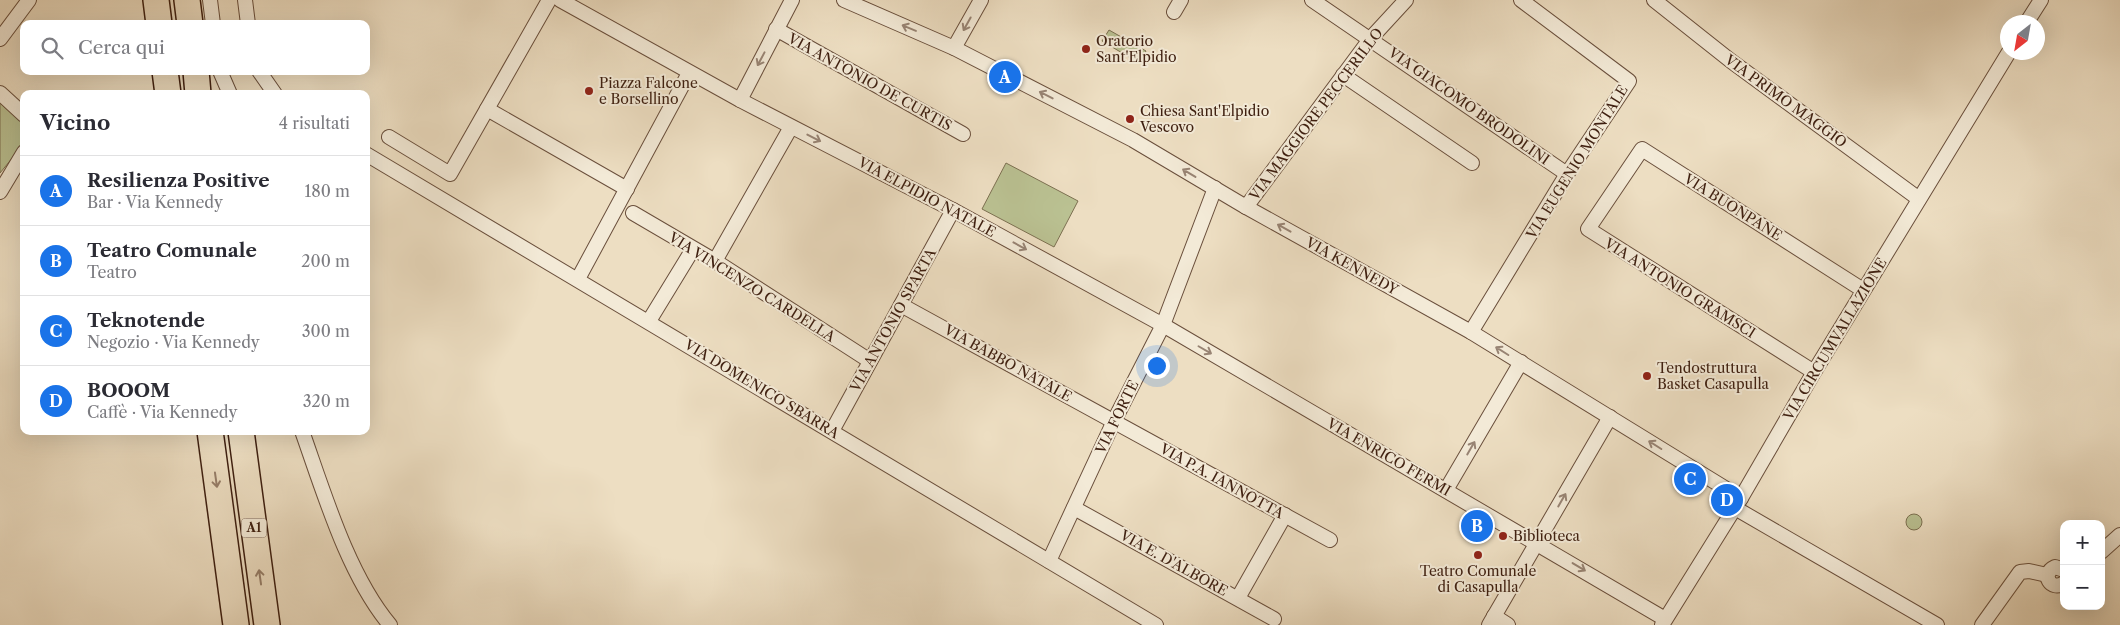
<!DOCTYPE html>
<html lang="it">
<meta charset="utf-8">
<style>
body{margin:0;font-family:"Libre Caslon Text",serif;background:#f7f7f7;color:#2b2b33}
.controls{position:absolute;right:15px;bottom:15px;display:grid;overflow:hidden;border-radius:10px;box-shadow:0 5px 20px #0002}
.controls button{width:45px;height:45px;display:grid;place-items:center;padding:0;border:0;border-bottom:1px solid #e1e1e2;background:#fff;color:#2b2b33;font:25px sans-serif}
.compass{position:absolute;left:2000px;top:15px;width:45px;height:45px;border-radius:50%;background:#fff;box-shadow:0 5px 20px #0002;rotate:211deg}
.you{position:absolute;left:1156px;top:365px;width:18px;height:18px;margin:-12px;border:4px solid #fff;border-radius:50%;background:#1a73e8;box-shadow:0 0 0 8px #1a73e833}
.badge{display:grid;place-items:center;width:32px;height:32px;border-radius:50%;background:#1a73e8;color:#fff;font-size:16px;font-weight:700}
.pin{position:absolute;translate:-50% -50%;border:2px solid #fff;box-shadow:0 1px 5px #0006}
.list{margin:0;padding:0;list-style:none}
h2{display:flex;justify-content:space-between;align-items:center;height:65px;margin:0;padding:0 20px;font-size:21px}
h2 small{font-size:16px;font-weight:400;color:#7c7c81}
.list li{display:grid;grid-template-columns:32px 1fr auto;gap:15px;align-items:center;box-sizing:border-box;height:70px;padding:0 20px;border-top:1px solid #e1e1e2}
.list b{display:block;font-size:19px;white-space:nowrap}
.list p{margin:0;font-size:16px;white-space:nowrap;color:#7c7c81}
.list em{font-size:16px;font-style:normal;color:#7c7c81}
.icon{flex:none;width:28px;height:28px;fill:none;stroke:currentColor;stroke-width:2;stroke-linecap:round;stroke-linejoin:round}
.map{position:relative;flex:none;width:2120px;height:625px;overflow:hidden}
.search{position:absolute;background:#fff;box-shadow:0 5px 20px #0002;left:20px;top:20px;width:350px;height:55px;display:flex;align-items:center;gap:12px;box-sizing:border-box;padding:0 18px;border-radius:10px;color:#7c7c81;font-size:19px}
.panel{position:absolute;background:#fff;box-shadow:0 5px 20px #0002;left:20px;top:90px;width:350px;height:345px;border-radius:10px}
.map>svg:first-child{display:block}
</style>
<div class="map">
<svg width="2120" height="625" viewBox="0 0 2120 625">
<rect width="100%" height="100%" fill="#eddec2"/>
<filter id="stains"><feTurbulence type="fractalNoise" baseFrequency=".004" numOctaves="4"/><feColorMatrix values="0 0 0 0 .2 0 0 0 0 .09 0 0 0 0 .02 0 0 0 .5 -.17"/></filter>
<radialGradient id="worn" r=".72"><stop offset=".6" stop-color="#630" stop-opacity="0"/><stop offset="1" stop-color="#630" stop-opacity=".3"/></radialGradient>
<g fill="#bac192" stroke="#7c7051">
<polygon points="1109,30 1146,51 1139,63 1102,41"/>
<polygon points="0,103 24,124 23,145 0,173"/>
<polygon points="1006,163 1078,201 1054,247 982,209"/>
<circle cx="1914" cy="522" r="8"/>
</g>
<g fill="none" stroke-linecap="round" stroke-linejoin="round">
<defs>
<g id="street">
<polyline points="210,0 213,24"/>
<polyline points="245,0 248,24"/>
<polyline points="560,0 740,100 953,210 1163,325 1665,619"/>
<polyline points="844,0 954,48 1133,140 1246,207 1471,332 1741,498"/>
<polyline points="1312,0 1567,174"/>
<polyline points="1654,0 1731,61 1919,199"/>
<polyline points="1174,12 1181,0"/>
<polyline points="2027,22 2041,0"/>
<polyline points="776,29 963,134"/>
<polyline points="0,39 29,0"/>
<polyline points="954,48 981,0"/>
<polyline points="220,71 230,94"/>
<polyline points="259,71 275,94"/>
<polyline points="1343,75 1472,163"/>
<polyline points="0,93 24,115"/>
<polyline points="740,100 792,0"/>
<polyline points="487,109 627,189"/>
<polyline points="389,137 450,174 549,0"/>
<polyline points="366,154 1156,625"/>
<polyline points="0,192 24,152"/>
<polyline points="1246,207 1371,38 1406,0"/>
<polyline points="633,213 715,261 870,361"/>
<polyline points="715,261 791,127"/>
<polyline points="578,279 689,73"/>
<polyline points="901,305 1330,540"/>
<polyline points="649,321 693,249"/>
<polyline points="1471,332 1567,174 1629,81 1521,0"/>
<polyline points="1814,372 1588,229 1642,149 1863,290"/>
<path d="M302,431C324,493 348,575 390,625"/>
<polyline points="832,431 953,210"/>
<polyline points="1446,490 1521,362"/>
<polyline points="1074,508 1274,619"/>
<polyline points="1735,508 1937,625"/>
<polyline points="2101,552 2120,535"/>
<polyline points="1049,561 1114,421 1163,325 1215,188"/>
<path d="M2064,570L2055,567C2040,574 2051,592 2064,583"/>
<polyline points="1238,598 1285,515"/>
<polyline points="1494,616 1508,625"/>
<polyline points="1489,625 1610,417"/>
<polyline points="1662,625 1741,498 1814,372 2009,52"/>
<polyline points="1982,625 2020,572 2029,571 2047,575"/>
</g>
<g id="highway">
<polyline points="156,0 159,24"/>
<polyline points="187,0 190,24"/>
<polyline points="165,71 168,94"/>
<polyline points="196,71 198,94"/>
<polyline points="210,431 236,625"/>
<polyline points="241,431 267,625"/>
</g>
</defs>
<use href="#street" stroke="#6a4f3c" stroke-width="16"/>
<use href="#highway" stroke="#3e1f10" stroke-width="28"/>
<use href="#street" stroke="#f3ead7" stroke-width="14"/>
<use href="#highway" stroke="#eddec2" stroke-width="25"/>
</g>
<defs><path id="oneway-shaft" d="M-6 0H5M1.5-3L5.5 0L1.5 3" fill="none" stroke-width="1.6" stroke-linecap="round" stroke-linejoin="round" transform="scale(1.25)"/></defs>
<g stroke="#988474">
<use href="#oneway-shaft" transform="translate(967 24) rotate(119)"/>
<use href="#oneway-shaft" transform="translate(909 28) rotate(-157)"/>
<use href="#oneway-shaft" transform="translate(761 59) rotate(118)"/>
<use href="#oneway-shaft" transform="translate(1046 95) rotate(-153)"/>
<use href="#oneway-shaft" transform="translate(814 138) rotate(27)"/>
<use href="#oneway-shaft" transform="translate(1189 173) rotate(-149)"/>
<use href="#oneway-shaft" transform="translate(1284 228) rotate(-151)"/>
<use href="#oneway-shaft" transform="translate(1020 246) rotate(29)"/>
<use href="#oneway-shaft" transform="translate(1205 350) rotate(30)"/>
<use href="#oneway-shaft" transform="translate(1502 351) rotate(-148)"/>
<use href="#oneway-shaft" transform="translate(1655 445) rotate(-148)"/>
<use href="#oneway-shaft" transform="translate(1471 448) rotate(-60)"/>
<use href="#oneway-shaft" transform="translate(1562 500) rotate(-60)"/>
<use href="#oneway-shaft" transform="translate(1579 567) rotate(31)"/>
</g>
<g stroke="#967e69">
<use href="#oneway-shaft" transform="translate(216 480) rotate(82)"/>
<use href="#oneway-shaft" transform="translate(260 577) rotate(-98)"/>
</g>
<g fill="#8f2418" stroke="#f3ead7" stroke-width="2">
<circle cx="1086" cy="49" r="5"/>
<circle cx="589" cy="91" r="5"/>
<circle cx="1130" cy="119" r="5"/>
<circle cx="1647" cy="376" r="5"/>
<circle cx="1503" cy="536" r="5"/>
<circle cx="1478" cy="555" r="5"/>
</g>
<g text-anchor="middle" stroke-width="4" stroke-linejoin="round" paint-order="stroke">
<rect fill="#f3ead7" stroke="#745c4c" stroke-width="1" x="241.5" y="518.5" width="25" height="19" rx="4"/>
<g font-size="12" font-weight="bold" fill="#3e1f10">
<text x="254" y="532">A1</text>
</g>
<g font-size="14" fill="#3e1f10" stroke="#f3ead7" text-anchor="start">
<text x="1096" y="46">Oratorio<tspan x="1096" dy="16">Sant'Elpidio</tspan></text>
<text x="599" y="88">Piazza Falcone<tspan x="599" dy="16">e Borsellino</tspan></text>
<text x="1140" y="116">Chiesa Sant'Elpidio<tspan x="1140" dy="16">Vescovo</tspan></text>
<text x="1657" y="373">Tendostruttura<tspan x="1657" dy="16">Basket Casapulla</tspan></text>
<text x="1513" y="541">Biblioteca</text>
<text x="1478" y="576" text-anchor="middle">Teatro Comunale<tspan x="1478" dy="16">di Casapulla</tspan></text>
</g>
<g font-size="14" fill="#3e1f10" stroke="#f3ead7">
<text transform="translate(870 82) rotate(29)" y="5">VIA ANTONIO DE CURTIS</text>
<text transform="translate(1786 101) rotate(36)" y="5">VIA PRIMO MAGGIO</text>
<text transform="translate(1469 106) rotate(35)" y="5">VIA GIACOMO BRODOLINI</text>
<text transform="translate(1316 114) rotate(-53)" y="5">VIA MAGGIORE PECCERILLO</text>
<text transform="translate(1577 162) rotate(-58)" y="5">VIA EUGENIO MONTALE</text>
<text transform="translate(927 197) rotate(28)" y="5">VIA ELPIDIO NATALE</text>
<text transform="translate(1733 207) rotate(32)" y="5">VIA BUONPANE</text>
<text transform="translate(1352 266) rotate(29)" y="5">VIA KENNEDY</text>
<text transform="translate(752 287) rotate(32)" y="5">VIA VINCENZO CARDELLA</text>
<text transform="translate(1680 288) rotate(32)" y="5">VIA ANTONIO GRAMSCI</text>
<text transform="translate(893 320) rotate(-61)" y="5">VIA ANTONIO SPARTA</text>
<text transform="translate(1835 339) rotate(-59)" y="5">VIA CIRCUMVALLAZIONE</text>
<text transform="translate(1008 363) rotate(29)" y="5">VIA BABBO NATALE</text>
<text transform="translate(762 389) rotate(31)" y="5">VIA DOMENICO SBARRA</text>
<text transform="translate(1117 417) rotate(-64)" y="5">VIA FORTE</text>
<text transform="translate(1389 457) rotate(30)" y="5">VIA ENRICO FERMI</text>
<text transform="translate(1222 481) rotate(29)" y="5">VIA P.A. IANNOTTA</text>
<text transform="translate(1174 563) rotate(29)" y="5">VIA E. D'ALBORE</text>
</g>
</g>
<rect width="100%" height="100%" filter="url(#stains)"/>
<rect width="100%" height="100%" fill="url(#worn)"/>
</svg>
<div class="controls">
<button>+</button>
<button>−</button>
</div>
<svg class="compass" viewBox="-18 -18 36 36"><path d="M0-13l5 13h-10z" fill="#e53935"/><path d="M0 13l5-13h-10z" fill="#7c7c81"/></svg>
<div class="you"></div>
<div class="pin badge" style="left:1005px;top:77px">A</div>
<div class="pin badge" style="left:1477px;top:526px">B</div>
<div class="pin badge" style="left:1690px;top:479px">C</div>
<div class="pin badge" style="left:1727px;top:500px">D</div>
<div class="search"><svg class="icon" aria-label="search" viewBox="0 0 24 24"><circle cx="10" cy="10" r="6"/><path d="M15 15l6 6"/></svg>Cerca qui</div>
<section class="panel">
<h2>Vicino<small>4 risultati</small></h2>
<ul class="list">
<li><span class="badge">A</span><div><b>Resilienza Positive</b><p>Bar · Via Kennedy</p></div><em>180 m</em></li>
<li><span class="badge">B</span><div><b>Teatro Comunale</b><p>Teatro</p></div><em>200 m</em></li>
<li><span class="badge">C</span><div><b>Teknotende</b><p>Negozio · Via Kennedy</p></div><em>300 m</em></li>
<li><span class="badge">D</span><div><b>BOOOM</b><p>Caffè · Via Kennedy</p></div><em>320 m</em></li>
</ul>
</section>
</div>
